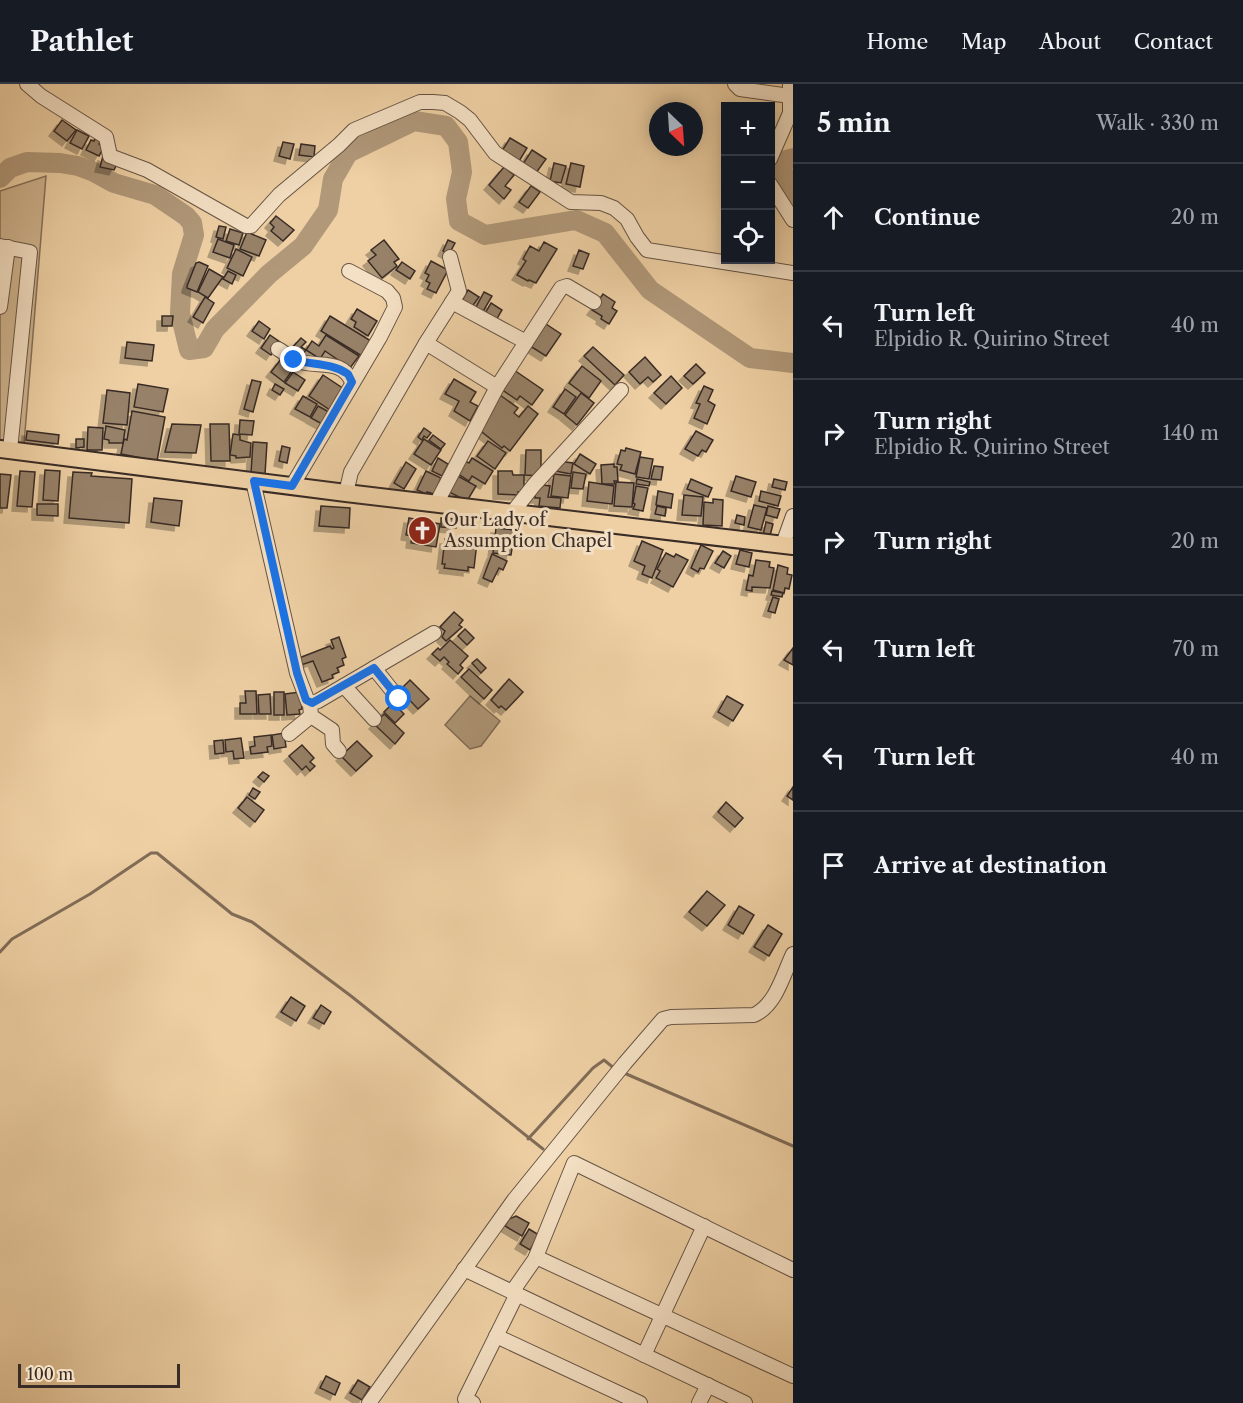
<!DOCTYPE html>
<meta charset="utf-8">
<style>
body{margin:0;font-family:"Libre Caslon Text",serif;background:#20242c;color:#f1f3f6}
.controls{position:absolute;right:18px;top:18px;display:grid;overflow:hidden;border-radius:0px;box-shadow:0 3px 15px #0003}
.controls button{width:54px;height:54px;display:grid;place-items:center;padding:0;border:0;border-bottom:2px solid #363941;background:#171b24;color:#f1f3f6;font:30px sans-serif}
.compass{position:absolute;left:649px;top:18px;width:54px;height:54px;border-radius:50%;background:#171b24;box-shadow:0 3px 15px #0003;rotate:155deg}
.scale{position:absolute;left:18px;bottom:15px;width:162px;box-sizing:border-box;padding-left:6px;border:3px solid #392b25;border-top:0;font-size:16px;line-height:21px;white-space:nowrap;color:#392b25;-webkit-text-stroke:4px #f4e0c4;paint-order:stroke}
.stop{position:absolute;width:18px;height:18px;margin:-14px;border:4px solid #1a73e8;border-radius:50%;background:#fff}
.stop.end{background:#1a73e8;border-color:#fff;box-shadow:0 2px 6px #0008}
.list{margin:0;padding:0;list-style:none}
h2{display:flex;justify-content:space-between;align-items:center;height:78px;margin:0;padding:0 24px;font-size:26px}
h2 small{font-size:20px;font-weight:400;color:#9ea1a6}
.list li{display:grid;grid-template-columns:39px 1fr auto;gap:18px;align-items:center;box-sizing:border-box;height:108px;padding:0 24px;border-top:2px solid #363941}
.list b{display:block;font-size:22px;white-space:nowrap}
.list p{margin:0;font-size:20px;white-space:nowrap;color:#9ea1a6}
.list em{font-size:20px;font-style:normal;color:#9ea1a6}
.icon{flex:none;width:33px;height:33px;fill:none;stroke:currentColor;stroke-width:2;stroke-linecap:round;stroke-linejoin:round}
.map{position:relative;flex:none;width:793px;height:1319px;overflow:hidden}
header{display:flex;align-items:center;gap:36px;box-sizing:border-box;height:84px;padding:0 30px;background:#171b24;border-bottom:2px solid #363941}
header strong{font-size:28px}
nav{display:flex;gap:33px;margin-inline-start:auto;font-size:21px}
main{display:flex}
aside{flex:1;background:#171b24}
.map>svg:first-child{display:block}
</style>
<header>
<strong>Pathlet</strong>
<nav><a>Home</a><a>Map</a><a>About</a><a>Contact</a></nav>
</header>
<main>
<div class="map">
<svg width="793" height="1319" viewBox="0 0 793 1319">
<defs>
<filter id="shadow"><feDropShadow dx="-5" dy="5" stdDeviation="0" flood-color="#0004"/></filter>
</defs>
<rect width="100%" height="100%" fill="#eed0a4"/>
<filter id="stains"><feTurbulence type="fractalNoise" baseFrequency=".00333" numOctaves="4"/><feColorMatrix values="0 0 0 0 .2 0 0 0 0 .09 0 0 0 0 .02 0 0 0 .5 -.17"/></filter>
<radialGradient id="worn" r=".72"><stop offset=".6" stop-color="#630" stop-opacity="0"/><stop offset="1" stop-color="#630" stop-opacity=".3"/></radialGradient>
<polygon fill="#cfb48e" stroke="#84705a" stroke-width="1.5" points="46,92 24,360 0,357 0,107"/>
<polygon fill="#b09879" stroke="#806c57" stroke-width="1.5" points="470,612 500,637 481,662 470,665 445,641"/>
<g fill="none" stroke-linecap="round" stroke-linejoin="round">
<g stroke="#806c57" stroke-width="3">
<polyline points="0,868 12,855 90,810 151,769 157,769 232,830 252,838 351,912 543,1065"/>
<polyline points="624,989 793,1062"/>
<polyline points="528,1055 593,984 604,976 615,985"/>
</g>
<g stroke="#b09879" stroke-width="20">
<polyline points="793,74 779,78 793,114"/>
<polyline points="0,94 10,84 27,78 60,79 78,82 94,88 114,99 155,111 186,132 192,139 194,151 182,190 180,229 189,266 204,264 215,245 269,190 303,162 328,126 333,95 348,69 414,37 446,42 458,58 462,88 456,115 459,137 485,151 576,136 605,149 650,206 750,274 793,279"/>
</g>
</g>
<g fill="#978167" stroke="#392b25" stroke-width="1.5" filter="url(#shadow)">
<polygon points="62,36 76,46 67,57 54,47"/>
<polygon points="77,46 89,52 82,65 70,59"/>
<polygon points="95,54 101,57 99,60 104,63 99,72 86,66 91,56 94,57"/>
<polygon points="510,54 527,64 518,79 500,70"/>
<polygon points="283,58 294,60 290,75 279,72"/>
<polygon points="301,60 315,62 314,73 299,71"/>
<polygon points="532,66 546,75 536,89 523,80"/>
<polygon points="103,72 118,78 114,86 100,83"/>
<polygon points="554,79 566,82 561,99 550,97"/>
<polygon points="571,79 584,82 580,103 566,100"/>
<polygon points="504,83 514,91 505,102 511,106 504,115 489,101"/>
<polygon points="531,102 540,108 528,124 519,118"/>
<polygon points="276,132 294,146 283,157 271,147 274,143 270,139"/>
<polygon points="219,142 226,143 223,155 216,153"/>
<polygon points="230,145 243,149 239,161 226,157"/>
<polygon points="247,148 266,156 259,172 240,165"/>
<polygon points="218,155 234,161 230,174 213,168"/>
<polygon points="384,156 399,175 394,178 397,182 382,194 368,177 376,171 371,166"/>
<polygon points="448,156 455,159 449,170 443,167"/>
<polygon points="544,158 557,165 536,199 529,196 528,197 517,191 526,177 523,175 530,162 539,167"/>
<polygon points="236,165 252,173 243,192 227,184"/>
<polygon points="579,166 589,170 583,185 573,182"/>
<polygon points="431,177 448,186 436,209 427,205 430,199 426,197 429,191 425,189"/>
<polygon points="199,178 208,182 197,208 187,204 187,202 196,179"/>
<polygon points="402,178 415,187 410,195 396,186"/>
<polygon points="209,185 223,193 208,214 198,208"/>
<polygon points="228,187 236,191 232,200 223,195"/>
<polygon points="468,206 479,213 471,224 461,218"/>
<polygon points="484,208 492,212 481,231 474,227"/>
<polygon points="603,210 615,218 612,224 617,227 609,240 601,235 602,232 592,226"/>
<polygon points="205,213 214,219 203,239 193,233"/>
<polygon points="491,219 502,226 495,238 484,231"/>
<polygon points="357,225 377,237 368,252 354,243 356,238 351,235"/>
<polygon points="162,232 173,232 172,242 162,242"/>
<polygon points="330,232 371,257 362,272 321,247"/>
<polygon points="259,237 270,245 264,255 252,247"/>
<polygon points="546,240 561,250 546,272 530,262"/>
<polygon points="270,251 280,258 271,271 261,264"/>
<polygon points="326,251 359,272 350,284 325,267 320,275 306,266 312,257 319,262"/>
<polygon points="301,254 306,258 301,263 306,266 299,275 289,267"/>
<polygon points="127,258 154,261 152,277 125,274"/>
<polygon points="593,263 624,291 615,301 584,272"/>
<polygon points="645,273 661,291 653,298 648,293 640,300 629,288"/>
<polygon points="281,275 294,284 284,298 271,288"/>
<polygon points="696,280 705,289 693,300 684,292"/>
<polygon points="582,282 601,297 589,314 569,299"/>
<polygon points="514,286 543,306 532,321 520,312 517,316 501,305"/>
<polygon points="293,288 305,296 298,307 285,299"/>
<polygon points="323,291 344,305 330,326 309,312"/>
<polygon points="671,292 682,304 666,320 654,309"/>
<polygon points="454,295 476,308 470,318 478,322 470,337 454,327 459,317 445,310"/>
<polygon points="252,296 261,298 253,328 244,325"/>
<polygon points="138,300 168,305 163,328 134,323"/>
<polygon points="275,300 284,305 280,311 272,306"/>
<polygon points="704,302 713,306 708,317 715,321 707,340 694,334 700,320 696,319"/>
<polygon points="565,305 576,313 564,330 553,323"/>
<polygon points="107,306 130,309 127,341 103,339"/>
<polygon points="581,309 594,319 577,341 565,331"/>
<polygon points="500,311 518,324 514,329 519,333 528,322 538,330 510,367 504,362 502,364 477,344"/>
<polygon points="303,312 317,320 310,333 295,325"/>
<polygon points="318,322 329,328 322,340 311,334"/>
<polygon points="132,327 165,333 157,377 121,370 124,355 127,356"/>
<polygon points="240,336 254,337 252,351 239,350"/>
<polygon points="172,340 201,341 196,369 165,368"/>
<polygon points="210,340 229,340 230,377 211,377"/>
<polygon points="106,342 125,346 123,359 109,359 109,356 104,355"/>
<polygon points="88,343 103,344 102,366 87,366"/>
<polygon points="424,344 431,349 427,354 424,352 422,356 418,353"/>
<polygon points="27,347 59,351 58,360 26,356"/>
<polygon points="696,347 713,356 706,368 702,366 698,372 685,365"/>
<polygon points="233,350 240,351 240,356 251,359 250,373 236,374 236,372 230,371"/>
<polygon points="433,351 445,360 441,365 429,356"/>
<polygon points="76,355 84,355 84,363 76,364"/>
<polygon points="424,355 441,366 431,381 414,370"/>
<polygon points="488,357 506,369 495,385 477,372"/>
<polygon points="253,358 267,359 265,390 251,389"/>
<polygon points="282,362 290,364 287,379 279,377"/>
<polygon points="626,364 641,368 635,390 620,386 622,381 617,380 621,366 625,367"/>
<polygon points="526,366 541,366 541,392 525,391"/>
<polygon points="580,370 596,380 590,390 574,380"/>
<polygon points="640,373 653,375 649,395 636,393"/>
<polygon points="438,374 448,380 442,392 432,387"/>
<polygon points="472,374 493,387 485,400 472,392 469,397 457,389 465,377 469,379"/>
<polygon points="557,377 573,379 571,390 555,387"/>
<polygon points="406,378 416,385 404,405 394,399"/>
<polygon points="614,380 614,383 617,383 618,397 614,397 615,400 602,400 601,381"/>
<polygon points="654,382 663,383 661,396 651,395"/>
<polygon points="45,386 60,387 58,417 43,416"/>
<polygon points="20,387 35,388 32,423 17,422"/>
<polygon points="426,387 441,394 434,410 427,408 426,410 417,406"/>
<polygon points="498,387 512,387 513,391 524,391 524,408 518,408 518,411 498,410"/>
<polygon points="73,388 92,389 91,392 132,395 129,439 69,434"/>
<polygon points="573,388 586,390 583,405 571,404"/>
<polygon points="0,390 11,391 7,424 0,424"/>
<polygon points="554,390 571,392 568,414 551,412"/>
<polygon points="456,391 476,402 467,417 447,407"/>
<polygon points="736,392 756,398 751,413 731,407"/>
<polygon points="637,395 650,398 649,402 636,400"/>
<polygon points="691,395 712,404 708,413 687,405"/>
<polygon points="774,395 787,398 785,406 772,403"/>
<polygon points="589,398 614,402 612,420 587,417"/>
<polygon points="616,398 634,399 632,423 614,422"/>
<polygon points="536,400 550,402 548,413 561,414 560,424 539,422 540,414 535,414"/>
<polygon points="636,402 648,404 643,427 633,425 635,420 633,419"/>
<polygon points="658,407 673,410 671,424 656,421"/>
<polygon points="761,407 781,412 778,422 759,417"/>
<polygon points="684,411 703,413 701,432 682,431"/>
<polygon points="154,414 182,417 179,442 151,438"/>
<polygon points="713,415 723,416 722,442 703,441 704,418 713,419"/>
<polygon points="37,420 58,420 58,432 37,431"/>
<polygon points="754,421 767,424 761,446 748,443"/>
<polygon points="321,422 350,424 349,444 319,442"/>
<polygon points="657,422 666,424 665,432 655,430"/>
<polygon points="768,422 780,425 777,434 766,431"/>
<polygon points="737,431 745,433 744,441 735,439"/>
<polygon points="409,434 440,440 436,463 411,459 412,452 406,451"/>
<polygon points="441,434 457,435 456,444 441,443"/>
<polygon points="766,438 773,440 770,452 763,451"/>
<polygon points="496,444 515,446 511,471 493,469"/>
<polygon points="445,455 477,458 474,484 468,483 468,487 444,484 445,480 442,480"/>
<polygon points="642,457 663,466 652,494 642,490 645,482 634,477"/>
<polygon points="701,461 713,467 704,485 700,484 698,488 691,484"/>
<polygon points="740,466 752,469 749,483 736,480"/>
<polygon points="723,467 731,472 724,484 715,479"/>
<polygon points="666,469 674,473 676,470 688,476 673,503 656,494 660,487 657,485"/>
<polygon points="492,470 507,477 503,486 499,484 492,498 483,494"/>
<polygon points="756,476 770,478 769,483 774,484 770,504 752,503 752,507 746,506 749,491 753,492"/>
<polygon points="778,481 788,484 787,490 792,491 789,505 785,504 784,509 773,506"/>
<polygon points="772,507 783,509 782,513 771,511"/>
<polygon points="773,513 779,515 775,529 768,527"/>
<polygon points="454,528 463,536 459,541 462,543 446,557 442,553 445,547 440,543"/>
<polygon points="465,545 474,554 467,561 458,552"/>
<polygon points="339,553 346,573 342,575 344,581 337,584 339,588 332,591 333,594 322,598 313,577 301,581 299,574 330,562 332,565 334,564 331,556"/>
<polygon points="450,556 468,572 460,581 463,584 458,590 447,580 449,578 444,573 440,577 432,570 438,564 440,566"/>
<polygon points="793,564 793,581 784,576"/>
<polygon points="477,575 486,584 481,589 472,579"/>
<polygon points="469,585 492,606 484,615 461,593"/>
<polygon points="509,595 523,608 506,626 501,622 499,624 491,616"/>
<polygon points="410,596 429,615 418,625 400,606"/>
<polygon points="245,607 256,607 257,630 240,630 240,619 246,619"/>
<rect x="274" y="608" width="10" height="23"/>
<polygon points="300,608 302,625 299,626 300,630 287,631 285,610"/>
<polygon points="270,610 271,630 259,630 258,611"/>
<polygon points="727,612 743,621 733,637 718,628"/>
<polygon points="393,619 404,630 395,639 384,628"/>
<polygon points="384,630 404,649 395,660 374,640"/>
<polygon points="284,649 286,663 274,665 272,651"/>
<polygon points="271,651 272,662 267,663 268,668 251,670 250,663 255,662 254,653"/>
<polygon points="241,654 244,674 234,675 233,667 226,668 225,656"/>
<polygon points="223,656 224,669 215,670 214,657"/>
<polygon points="357,657 372,672 356,687 341,672"/>
<polygon points="302,661 314,674 310,678 315,682 310,687 306,682 302,686 289,672"/>
<polygon points="263,688 269,692 264,698 258,693"/>
<polygon points="793,703 793,716 787,712"/>
<polygon points="253,704 260,708 255,715 249,711"/>
<polygon points="247,713 264,726 255,738 238,724"/>
<polygon points="726,718 743,734 735,743 718,728"/>
<polygon points="707,807 725,821 707,842 689,828"/>
<polygon points="739,822 754,831 743,850 728,841"/>
<polygon points="768,841 782,850 769,872 754,863"/>
<polygon points="291,913 305,922 296,937 281,928"/>
<polygon points="321,921 331,928 324,940 313,934"/>
<polygon points="516,1132 529,1139 522,1152 505,1142 509,1135"/>
<polygon points="529,1145 539,1151 530,1166 520,1160"/>
<polygon points="326,1292 340,1299 335,1311 320,1304"/>
<polygon points="358,1296 370,1303 362,1316 350,1309"/>
</g>
<g fill="none" stroke-linecap="round" stroke-linejoin="round">
<defs>
<g id="minor">
<polyline points="27,0 41,12 106,53 110,72 147,86 246,142 251,142 279,111 339,61 354,46 420,18 433,18 445,19 460,28 470,36 495,69 571,118 601,119 614,124 627,135 637,153 647,166 793,189"/>
<polyline points="735,0 740,5 790,12"/>
<polyline points="770,75 790,29 790,0"/>
<polyline points="770,100 793,136"/>
<polyline points="0,162 30,168 10,366"/>
<polyline points="452,218 526,258"/>
<polyline points="0,223 8,163"/>
<polyline points="426,259 459,207 450,173"/>
<path d="M278,265C284,268 289,274 295,276C315,285 342,273 352,298"/>
<polyline points="253,397 297,589 308,618 312,619 318,617 434,549"/>
<polyline points="292,402 380,253 395,223 393,214 387,207 349,187"/>
<polyline points="346,409 351,388 426,259 497,303"/>
<polyline points="436,420 497,303 561,204 567,202 594,218"/>
<polyline points="512,429 534,401 621,306"/>
<polyline points="783,460 793,432"/>
<polyline points="374,584 399,615"/>
<polyline points="344,602 374,635"/>
<polyline points="310,619 311,632 332,646 333,660 339,667"/>
<polyline points="289,650 311,632"/>
<polyline points="536,1173 793,1292"/>
<polyline points="464,1185 745,1319"/>
<polyline points="512,1208 535,1175 574,1079 793,1186"/>
<polyline points="496,1252 640,1319"/>
<polyline points="644,1271 704,1142"/>
<path d="M369,1319L514,1116L625,979L663,935L671,933L754,931C776,921 783,891 793,870"/>
<polyline points="473,1319 465,1315 517,1210"/>
<polyline points="699,1319 708,1301"/>
</g>
<polyline id="major" points="0,365 346,409 793,462"/>
</defs>
<use href="#minor" stroke="#665445" stroke-width="16"/>
<use href="#major" stroke="#392b25" stroke-width="20"/>
<use href="#minor" stroke="#f4e0c4" stroke-width="14"/>
<use href="#major" stroke="#eed0a4" stroke-width="16"/>
</g>
<g fill="none" stroke-linecap="round" stroke-linejoin="round">
<path stroke="#1a73e8" stroke-width="8" d="M294,276C313,281 332,279 348,290L352,298L292,402L254,397L297,589L306,616L312,619L374,584L399,615"/>
</g>
<defs>
<symbol id="church-disc" viewBox="-11 -11 22 22"><circle r="9.5" fill="#8f2418" stroke="#f4e0c4"/><path d="M-1.2-6h2.4v3.5h3.3v2.4h-3.3V6h-2.4V-.1h-3.3v-2.4h3.3Z" fill="#fff"/></symbol>
</defs>
<g fill-rule="evenodd">
<use href="#church-disc" x="406" y="430" width="33" height="33"/>
</g>
<g text-anchor="middle" stroke-width="6" stroke-linejoin="round" paint-order="stroke">
<g font-size="18" fill="#392b25" stroke="#f4e0c4" text-anchor="start">
<text x="444" y="442">Our Lady of<tspan x="444" dy="21">Assumption Chapel</tspan></text>
</g>
</g>
<rect width="100%" height="100%" filter="url(#stains)"/>
<rect width="100%" height="100%" fill="url(#worn)"/>
</svg>
<div class="controls">
<button>+</button>
<button>−</button>
<button><svg class="icon" aria-label="locate" viewBox="0 0 24 24"><circle cx="12" cy="12" r="6"/><path d="M12 2v4M12 18v4M2 12h4M18 12h4"/></svg></button>
</div>
<svg class="compass" viewBox="-18 -18 36 36"><path d="M0-13l5 13h-10z" fill="#e53935"/><path d="M0 13l5-13h-10z" fill="#9ea1a6"/></svg>
<div class="scale">100 m</div>
<div class="stop" style="left:399px;top:615px"></div>
<div class="stop end" style="left:294px;top:276px"></div>
</div>
<aside>
<h2>5 min<small>Walk · 330 m</small></h2>
<ul class="list">
<li><svg class="icon" aria-label="ahead" viewBox="0 0 24 24"><path d="M12 20V5M6 11l6-6 6 6"/></svg><div><b>Continue</b></div><em>20 m</em></li>
<li><svg class="icon" aria-label="left" viewBox="0 0 24 24"><path d="M17 20v-9H6M10 6l-5 5 5 5"/></svg><div><b>Turn left</b><p>Elpidio R. Quirino Street</p></div><em>40 m</em></li>
<li><svg class="icon" aria-label="right" viewBox="0 0 24 24"><path d="M7 20v-9h11M14 6l5 5-5 5"/></svg><div><b>Turn right</b><p>Elpidio R. Quirino Street</p></div><em>140 m</em></li>
<li><svg class="icon" aria-label="right" viewBox="0 0 24 24"><path d="M7 20v-9h11M14 6l5 5-5 5"/></svg><div><b>Turn right</b></div><em>20 m</em></li>
<li><svg class="icon" aria-label="left" viewBox="0 0 24 24"><path d="M17 20v-9H6M10 6l-5 5 5 5"/></svg><div><b>Turn left</b></div><em>70 m</em></li>
<li><svg class="icon" aria-label="left" viewBox="0 0 24 24"><path d="M17 20v-9H6M10 6l-5 5 5 5"/></svg><div><b>Turn left</b></div><em>40 m</em></li>
<li><svg class="icon" aria-label="arrive" viewBox="0 0 24 24"><path d="M6 21V4h12l-3 4 3 4H6"/></svg><div><b>Arrive at destination</b></div></li>
</ul>
</aside>
</main>
